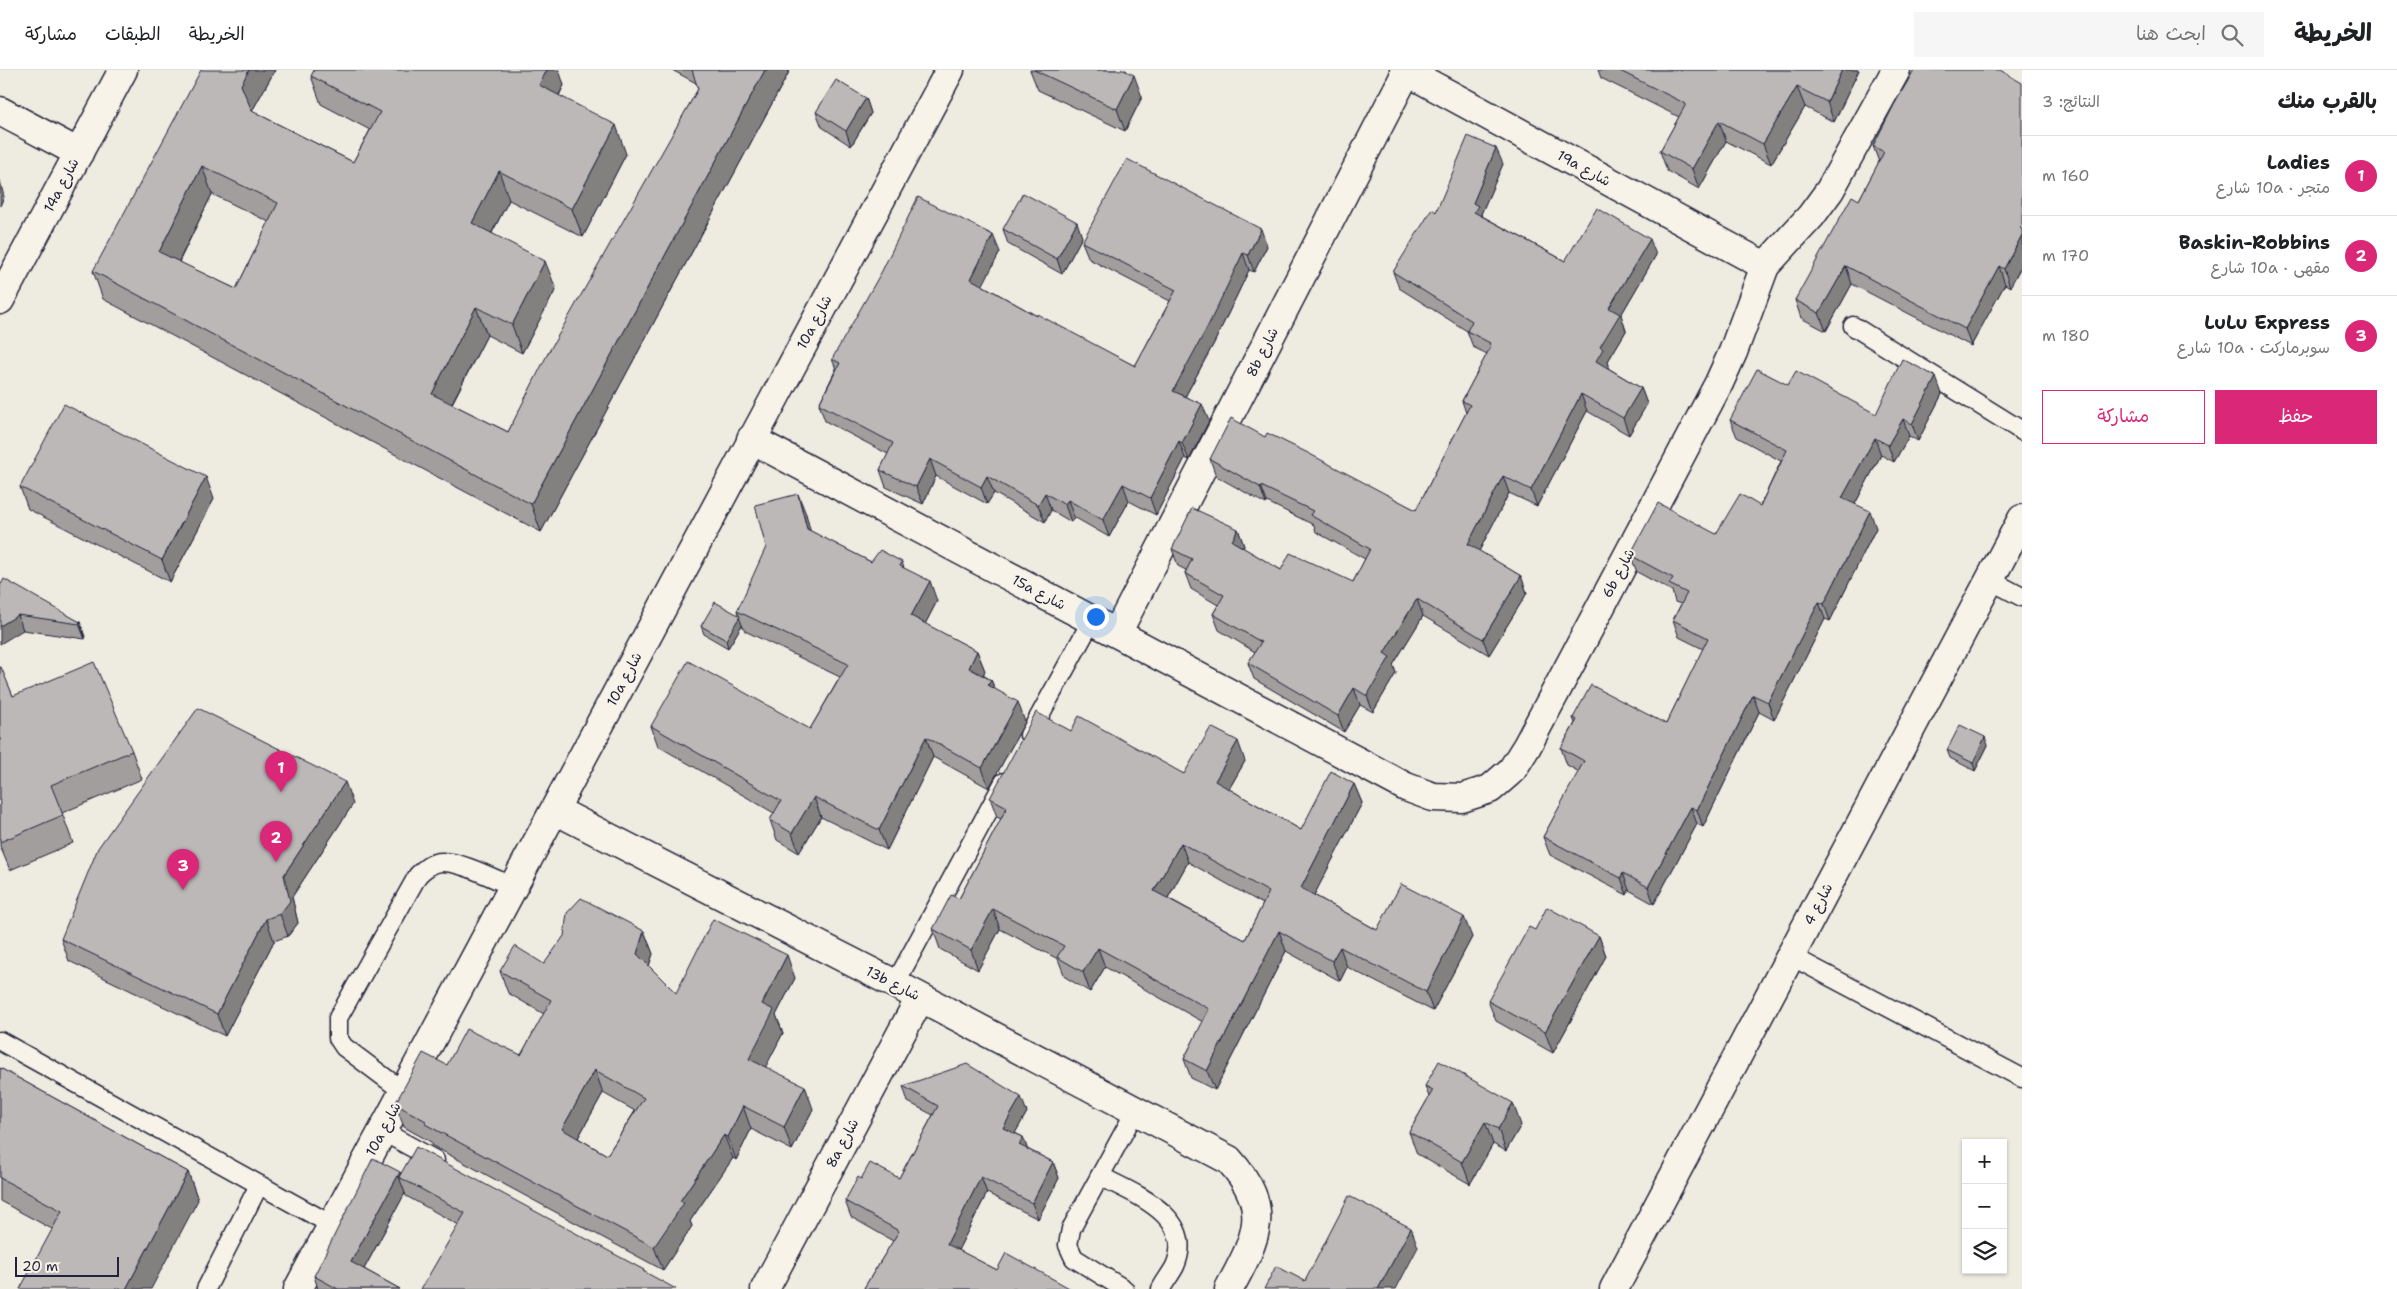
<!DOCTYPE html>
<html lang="ar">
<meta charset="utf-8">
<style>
body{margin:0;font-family:"Shantell Sans","Playpen Sans Arabic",sans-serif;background:#f6f6f6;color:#202124;direction:rtl}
.controls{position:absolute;right:15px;bottom:15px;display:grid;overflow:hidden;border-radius:0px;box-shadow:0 1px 4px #0004}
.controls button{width:45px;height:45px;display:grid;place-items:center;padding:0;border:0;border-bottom:1px solid #e0e0e0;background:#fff;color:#202124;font:25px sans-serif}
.scale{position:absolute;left:15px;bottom:12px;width:104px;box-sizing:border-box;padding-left:5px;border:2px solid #22223b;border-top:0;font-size:14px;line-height:18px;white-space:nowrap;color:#22223b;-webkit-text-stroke:4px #f7f3e8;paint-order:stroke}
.you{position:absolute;left:1095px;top:546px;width:18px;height:18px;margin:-12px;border:4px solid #fff;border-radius:50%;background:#1a73e8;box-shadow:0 0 0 8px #1a73e833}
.badge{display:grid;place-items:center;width:32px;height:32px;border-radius:50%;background:#db2777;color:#fff;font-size:16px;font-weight:700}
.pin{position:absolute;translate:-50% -41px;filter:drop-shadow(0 1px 2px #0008)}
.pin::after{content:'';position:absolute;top:26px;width:18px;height:15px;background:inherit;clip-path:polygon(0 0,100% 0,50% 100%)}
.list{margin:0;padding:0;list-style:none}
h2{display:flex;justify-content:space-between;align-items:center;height:65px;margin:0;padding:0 20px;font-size:21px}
h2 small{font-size:16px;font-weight:400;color:#757577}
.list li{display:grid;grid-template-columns:32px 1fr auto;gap:15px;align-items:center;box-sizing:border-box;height:80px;padding:0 20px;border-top:1px solid #e0e0e0}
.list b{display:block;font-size:19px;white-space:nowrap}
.list p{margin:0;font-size:16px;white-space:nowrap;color:#757577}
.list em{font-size:16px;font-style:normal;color:#757577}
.actions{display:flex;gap:10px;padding:15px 20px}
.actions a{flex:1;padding:11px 0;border:1px solid #db2777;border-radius:0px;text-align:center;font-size:18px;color:#db2777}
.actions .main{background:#db2777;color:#fff}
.icon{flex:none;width:28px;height:28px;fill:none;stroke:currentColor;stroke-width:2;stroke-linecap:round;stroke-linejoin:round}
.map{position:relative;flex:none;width:2022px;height:1219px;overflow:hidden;direction:ltr}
header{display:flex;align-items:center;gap:30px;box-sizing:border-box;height:70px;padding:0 25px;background:#fff;border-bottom:1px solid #e0e0e0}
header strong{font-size:24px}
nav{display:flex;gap:28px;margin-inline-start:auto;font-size:18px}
.search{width:350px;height:45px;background:#f6f6f6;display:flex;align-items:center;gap:12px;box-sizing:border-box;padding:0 18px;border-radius:0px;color:#757577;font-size:19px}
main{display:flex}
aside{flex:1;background:#fff}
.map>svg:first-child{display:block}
</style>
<header>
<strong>الخريطة</strong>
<div class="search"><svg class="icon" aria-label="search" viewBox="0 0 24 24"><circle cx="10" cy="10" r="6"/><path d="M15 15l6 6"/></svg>ابحث هنا</div>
<nav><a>الخريطة</a><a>الطبقات</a><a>مشاركة</a></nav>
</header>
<main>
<aside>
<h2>بالقرب منك<small>النتائج: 3</small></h2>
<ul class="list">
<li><span class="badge">1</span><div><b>Ladies</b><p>متجر · 10a شارع</p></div><em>160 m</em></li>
<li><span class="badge">2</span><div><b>Baskin-Robbins</b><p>مقهى · 10a شارع</p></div><em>170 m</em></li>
<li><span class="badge">3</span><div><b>LuLu Express</b><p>سوبرماركت · 10a شارع</p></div><em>180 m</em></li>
</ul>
<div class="actions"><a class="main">حفظ</a><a>مشاركة</a></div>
</aside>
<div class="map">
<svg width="2022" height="1219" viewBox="0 0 2022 1219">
<rect width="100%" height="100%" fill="#eeebe1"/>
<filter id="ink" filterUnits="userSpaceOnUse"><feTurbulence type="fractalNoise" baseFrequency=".02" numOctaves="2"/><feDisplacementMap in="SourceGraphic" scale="10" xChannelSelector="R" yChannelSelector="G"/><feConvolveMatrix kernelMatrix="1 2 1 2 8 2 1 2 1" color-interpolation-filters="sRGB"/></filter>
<g filter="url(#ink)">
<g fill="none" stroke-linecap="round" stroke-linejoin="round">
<defs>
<g id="service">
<polyline points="1853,256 2022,361"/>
<polyline points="1990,510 2022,527"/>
<polyline points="1029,665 1092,550"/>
<polyline points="1791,886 2022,1008"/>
<polyline points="895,914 1004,712"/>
<polyline points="0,971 332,1155"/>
<path d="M404,1022L344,977L338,968V948L418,805C425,798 432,792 442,792C463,792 494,809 514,817"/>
<polyline points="382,1061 435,1090"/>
<path d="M1100,1106C1132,1123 1197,1146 1175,1196C1171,1204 1165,1211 1161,1219"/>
<polyline points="206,1219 259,1115"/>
<polyline points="1124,1219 1074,1188 1068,1175 1071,1159 1136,1040"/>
</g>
<g id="minor">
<polyline points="1404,0 1765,196"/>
<polyline points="0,41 79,83"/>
<polyline points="0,230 123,0"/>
<polyline points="751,369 1406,717 1433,727 1462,728 1490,719 1512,700 1527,676 1719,313 1733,282 1765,196 1811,146 1830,120 1896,0"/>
<polyline points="1117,563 1407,1"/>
<path d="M555,740L895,914L1229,1090C1273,1139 1257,1167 1229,1219"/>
<polyline points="298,1219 950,0"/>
<polyline points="765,1219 920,928"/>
<polyline points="1614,1219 2022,449"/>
</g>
</defs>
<use href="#service" stroke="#22223b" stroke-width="21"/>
<use href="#minor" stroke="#22223b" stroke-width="31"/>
<use href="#service" stroke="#f7f3e8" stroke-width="18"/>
<use href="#minor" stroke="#f7f3e8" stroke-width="28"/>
</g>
<g fill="#a19e9d" stroke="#22223b" fill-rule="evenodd">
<path d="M275,0L252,41L353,92L370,60L321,34L311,6L564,15L559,26L626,84L583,167L509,130L492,163L556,219L522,283L487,265L452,334L508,362L698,19L696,13L672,0H790L541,462L103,229L93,201ZM212,124L269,152L236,219L179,192Z"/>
<polygon points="1030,0 1126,0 1142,27 1125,61 1038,20"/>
<polygon points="1598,0 1859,0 1834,52 1805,37 1771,94 1726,71 1699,119 1667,101 1660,81 1679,47 1601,8"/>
<polygon points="2000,0 2010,217 2005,214 1971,276 1852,214 1826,261 1801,248 1795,230 1859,130 1879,92 1873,76"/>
<polygon points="866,28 871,43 851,76 822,57 816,42"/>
<polygon points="1503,94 1481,144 1482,146 1565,191 1656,185 1621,245 1626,261 1608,291 1609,296 1608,298 1641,318 1647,334 1629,365 1587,341 1537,436 1509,423 1479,481 1521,506 1527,523 1489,585 1423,546 1393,595 1396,603 1373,642 1360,635 1344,662 1254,609 1248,593 1255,582 1219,560 1213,544 1218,535 1191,519 1185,503 1186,500 1178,496 1172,479 1238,459 1244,476 1243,478 1281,500 1353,512 1365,489 1316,462 1314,455 1267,432 1266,434 1216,406 1210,389 1265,367 1416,440 1466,343 1462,331 1487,284 1473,277 1467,261 1399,218 1393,202 1436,142"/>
<polygon points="1003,159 1082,167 1062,204 1008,174"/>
<polygon points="1082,172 1267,176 1254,202 1249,200 1214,273 1185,327 1209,351 1189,390 1185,388 1156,445 1129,431 1109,467 1074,447 1071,452 1051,440 1045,452 994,423 987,434 936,406 923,434 886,417 880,400 888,384 825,351 819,334 836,299 832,289 1000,182 982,215 1037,246 1135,296 1170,231 1089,189"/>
<polygon points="1788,315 1876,344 1942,324 1918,371 1909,366 1894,392 1881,385 1855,434 1876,458 1830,551 1825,549 1774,650 1759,642 1703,757 1697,754 1654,834 1629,820 1627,825 1550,785 1543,767 1579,702 1567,695 1561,678 1575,653 1573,648 1666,654 1703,579 1679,567 1673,550 1681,534 1675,532 1672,521 1637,502 1630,485 1716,464 1760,436 1781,391 1737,367 1730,350"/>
<polygon points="20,417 214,429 170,512 28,439"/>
<polygon points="806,444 810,461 871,492 902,492 904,498 937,531 925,554 977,581 985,601 983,605 991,610 995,619 1025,652 989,718 933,687 887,780 821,747 799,783 777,770 770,750 774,743 658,676 651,656 810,659 840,607 745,561 742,555 728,578 704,564 701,556 739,546 737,541"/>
<polygon points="0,516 80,552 85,567 85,569 23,560"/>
<polygon points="0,597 13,626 132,681 142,709 62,743 73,773 10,800 0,776"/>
<path d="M1071,661L1184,704L1245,691L1229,719L1301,760L1354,714L1362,733L1314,825L1377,860L1472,867L1433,941L1347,897L1340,911L1286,881L1215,1020L1191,1008L1184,989L1203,952L1105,897L1090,922L1065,907L1058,889L1000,859L978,900L940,879L933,859L959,829L1001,749L997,747L990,728ZM1188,792L1263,834L1245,870L1168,828Z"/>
<polygon points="1988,675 1975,701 1950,688 1947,680"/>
<polygon points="353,734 292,827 298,853 288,866 274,871 225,966 69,891 61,869"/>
<path d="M644,861L653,884L649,896L676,923L795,908L776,945L783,963L765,997L813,1039L792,1080L751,1059L736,1090L733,1088L690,1151L692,1156L663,1200L433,1076L431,1072L404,1057L395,1034L447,995L521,985L544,944L508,923L500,901L544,894ZM603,1023L635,1041L607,1085L578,1068Z"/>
<polygon points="1599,866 1606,886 1553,983 1496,951 1488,931"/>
<polygon points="0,998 188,1102 198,1130 52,1159 0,1131"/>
<polygon points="903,1016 1027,1042 1015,1063 1023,1067 1027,1079 1053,1092 1059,1108 1038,1149 987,1123 958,1180 997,1200 1071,1219 865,1219 864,1218 893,1171 851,1147 845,1131 861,1109 899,1108 933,1045 908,1032"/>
<polygon points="1425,1016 1521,1055 1506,1081 1493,1074 1470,1114 1417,1084 1409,1062 1429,1027"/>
<polygon points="401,1104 645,1202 459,1155 406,1126 405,1123 364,1199 400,1219 318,1219 314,1206"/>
</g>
<g fill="#838180" stroke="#22223b">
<polygon points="249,0 275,0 251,43 241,15"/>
<polygon points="547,0 559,0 564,15 549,44 539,15"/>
<polygon points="765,0 790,0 541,462 531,434"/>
<polygon points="1842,0 1859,0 1834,52 1827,32"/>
<polygon points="1134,5 1142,27 1125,61 1117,39"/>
<polygon points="1797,17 1805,37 1771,94 1763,74"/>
<polygon points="866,28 871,43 851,76 846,61"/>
<polygon points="1719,51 1726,71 1699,119 1692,99"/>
<polygon points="616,55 626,84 583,167 572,139"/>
<polygon points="1496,78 1503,94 1481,144 1484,153 1474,142 1473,133"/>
<polygon points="202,96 212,124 169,211 159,182"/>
<polygon points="499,101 509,130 482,181 472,153"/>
<polygon points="0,110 4,127 0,136"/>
<polygon points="1077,152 1082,167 1062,204 1057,189"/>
<polygon points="1261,159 1267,176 1254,202 1248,185"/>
<polygon points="993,165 1000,182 977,226 971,209"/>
<polygon points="2022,165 2022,195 2010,217 2004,199"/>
<polygon points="1650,169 1656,185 1621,245 1626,261 1608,291 1609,296 1602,308 1596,291 1609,238"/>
<polygon points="1243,183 1249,200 1214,273 1179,338 1173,321"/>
<polygon points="545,191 556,219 522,283 512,255"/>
<polygon points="1846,196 1852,214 1826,261 1819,243"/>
<polygon points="1999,196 2005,214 1971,276 1965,259"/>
<polygon points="476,237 487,265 442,352 432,324"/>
<polygon points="1936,307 1942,324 1918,371 1912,354"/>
<polygon points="1641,318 1647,334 1629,365 1623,348"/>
<polygon points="1581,324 1587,341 1537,436 1531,420"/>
<polygon points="1202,334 1209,351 1189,390 1182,373"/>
<polygon points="1903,349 1909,366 1894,392 1888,375"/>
<polygon points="1875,368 1881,385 1849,445 1842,428"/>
<polygon points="1179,371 1185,388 1156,445 1150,428"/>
<polygon points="930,389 936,406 923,434 916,417"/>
<polygon points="987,406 994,423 987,434 981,417"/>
<polygon points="1503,406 1509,423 1474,491 1468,474"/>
<polygon points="206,407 214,429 170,512 162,490"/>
<polygon points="1123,414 1129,431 1109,467 1103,450"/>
<polygon points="1261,416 1267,432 1266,434 1260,417"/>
<polygon points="1045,423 1051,440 1045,452 1038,435"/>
<polygon points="798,424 806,444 815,479 807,459"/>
<polygon points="1068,430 1074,447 1071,452 1065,435"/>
<polygon points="1870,441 1876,458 1830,551 1824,534"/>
<polygon points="1238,459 1244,476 1238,487 1232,471"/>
<polygon points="1521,506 1527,523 1489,585 1483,569"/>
<polygon points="930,511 937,531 919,566 911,546"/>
<polygon points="1417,529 1423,546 1393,595 1396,603 1373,642 1367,626 1384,583"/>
<polygon points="1819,532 1825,549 1774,650 1768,632"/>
<polygon points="18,545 23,560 0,574 0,556"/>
<polygon points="739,547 742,555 728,578 726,570"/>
<polygon points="80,552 85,567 85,569 79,554"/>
<polygon points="977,581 985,601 976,618 969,598"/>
<polygon points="991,610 999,630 988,615"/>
<polygon points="1354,618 1360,635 1344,662 1338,646"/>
<polygon points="1753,625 1759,642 1703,757 1697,740"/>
<polygon points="1018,632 1025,652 989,718 982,698"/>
<polygon points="926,667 933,687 887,780 879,760"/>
<polygon points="1985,667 1988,675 1975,701 1973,693"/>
<polygon points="1238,671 1245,691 1222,731 1215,711"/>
<polygon points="345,712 353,734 292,827 298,853 288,866 280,844 284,805"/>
<polygon points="1354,714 1362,733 1308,837 1301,818"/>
<polygon points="814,727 821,747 799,783 792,763"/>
<polygon points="1691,737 1697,754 1654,834 1648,817"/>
<polygon points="1181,773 1188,792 1161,840 1154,821"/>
<polygon points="1623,803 1629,820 1627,825 1621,808"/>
<polygon points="993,839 1000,859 978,900 971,880"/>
<polygon points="1464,847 1472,867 1433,941 1426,922"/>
<polygon points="266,849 274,871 225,966 217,944"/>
<polygon points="644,861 653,884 645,906 637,884"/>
<polygon points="1279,861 1286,881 1215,1020 1207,1001"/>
<polygon points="1599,866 1606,886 1553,983 1545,962"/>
<polygon points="1340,877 1347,897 1340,911 1332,891"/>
<polygon points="1098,878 1105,897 1090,922 1083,902"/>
<polygon points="787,885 795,908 776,945 783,963 758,1012 749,989 762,934"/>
<polygon points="595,1000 603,1023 570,1082 562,1059"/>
<polygon points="805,1016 813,1039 792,1080 784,1057"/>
<polygon points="1021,1027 1027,1042 1009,1074 1003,1058"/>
<polygon points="1513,1033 1521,1055 1506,1081 1498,1059"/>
<polygon points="743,1036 751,1059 736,1090 728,1067"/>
<polygon points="1485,1052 1493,1074 1470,1114 1462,1092"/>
<polygon points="724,1065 733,1088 690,1151 692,1156 663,1200 654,1177 680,1131"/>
<polygon points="1023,1067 1029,1083 1019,1075"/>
<polygon points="1053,1092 1059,1108 1038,1149 1032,1133"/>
<polygon points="188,1102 198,1130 151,1219 126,1219"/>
<polygon points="400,1102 402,1109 399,1107 405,1123 358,1210 351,1192"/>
<polygon points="981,1107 987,1123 953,1190 947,1174"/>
<polygon points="1411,1158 1418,1177 1396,1219 1378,1219"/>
</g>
<g fill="#bbb8b7" stroke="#22223b" fill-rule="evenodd">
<path d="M201,0H249L241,15L252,41L353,92L380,42L311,6L314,0H547L539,15L616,55L572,139L499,101L472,153L545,191L512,255L476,237L432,324L508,362L547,285L698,19L692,0H765L531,434L93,201ZM202,96L278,133L236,219L159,182Z"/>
<polygon points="1034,0 1124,0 1134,5 1117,39"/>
<polygon points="1618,0 1842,0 1827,32 1797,17 1763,74 1719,51 1692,99 1660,81 1686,34"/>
<polygon points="1914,0 2000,0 2022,13 2022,155 2020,158 2022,159 2022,165 2004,199 1999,196 1965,259 1846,196 1819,243 1795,230 1852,126 1859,130 1884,82 1873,76 1894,35"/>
<polygon points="836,10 866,28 846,61 816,42"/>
<polygon points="1468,66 1496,78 1473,133 1478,136 1474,142 1565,191 1597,138 1650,169 1609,238 1620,244 1600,277 1603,279 1596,291 1641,318 1623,348 1581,324 1531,420 1503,406 1468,474 1521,506 1483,569 1417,529 1384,583 1390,587 1367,626 1354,618 1338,646 1248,593 1261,572 1213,544 1224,525 1185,503 1192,489 1172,479 1192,438 1238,459 1232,471 1281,500 1290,483 1353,512 1370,479 1310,445 1313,441 1261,416 1260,417 1210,389 1231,348 1265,367 1267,363 1306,382 1416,440 1470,335 1462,331 1491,276 1489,274 1490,273 1467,261 1472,251 1393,202 1432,139 1436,142"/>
<polygon points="1127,89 1261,159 1248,185 1243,183 1208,256 1173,321 1202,334 1182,373 1179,371 1150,428 1123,414 1103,450 1068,430 1065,435 1045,423 1038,435 987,406 981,417 930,389 916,417 880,400 893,373 819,334 840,293 832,289 882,201 918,127 993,165 971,209 1037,246 1037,244 1135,296 1176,220 1082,172"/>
<polygon points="1023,123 1077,152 1057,189 1003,159"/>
<polygon points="1902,289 1924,300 1936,307 1912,354 1903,349 1888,375 1875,368 1842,428 1870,441 1824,534 1819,532 1768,632 1753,625 1697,740 1691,737 1648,817 1623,803 1621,808 1543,767 1584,691 1561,678 1577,650 1573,648 1591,615 1666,654 1708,568 1673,550 1687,523 1669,514 1673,508 1630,485 1658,433 1716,464 1740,424 1760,436 1787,380 1730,350 1757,299 1788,315 1796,301 1876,344"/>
<polygon points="64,334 206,407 162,490 20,417"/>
<polygon points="798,424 807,459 871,492 880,480 902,492 900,496 930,511 911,546 977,581 969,598 991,610 988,615 1018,632 982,698 926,667 879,760 814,727 792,763 770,750 781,731 651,656 688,591 810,659 848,594 737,541 766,477 755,435"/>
<polygon points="4,509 80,552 79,554 18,545 0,556 0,516"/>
<polygon points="715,532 740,546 726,570 701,556"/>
<polygon points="94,592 132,681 51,715 63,745 0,772 0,597 1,597 13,626"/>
<polygon points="198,638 345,712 284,805 290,831 280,844 266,849 217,944 61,869 98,778"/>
<path d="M1036,642L1071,661L1079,646L1184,704L1211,657L1238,671L1215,711L1301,760L1331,701L1354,714L1301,818L1377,860L1401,814L1464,847L1426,922L1340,877L1332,891L1279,861L1207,1001L1184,989L1209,939L1098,878L1083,902L1057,887L1064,876L993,839L971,880L933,859L951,825L959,829L1007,737L990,728ZM1181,773L1269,822L1245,870L1154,821Z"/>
<polygon points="1960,655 1985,667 1973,693 1947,680"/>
<path d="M581,828L644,861L637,884L676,923L713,849L787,885L762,934L774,940L749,989L805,1016L784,1057L743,1036L728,1067L724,1065L680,1131L684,1133L654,1177L425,1054L426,1051L395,1034L423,983L447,995L466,959L521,985L551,930L500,901L515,876L544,894L564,866L567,843ZM595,1000L644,1028L607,1085L562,1059Z"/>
<polygon points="1547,837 1599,866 1545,962 1488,931 1529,857 1535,860"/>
<polygon points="1439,991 1513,1033 1498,1059 1485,1052 1462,1092 1409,1062 1433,1020 1425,1016"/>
<polygon points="967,994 1021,1027 1003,1058 1023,1067 1019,1075 1053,1092 1032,1133 981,1107 947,1174 997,1200 1006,1183 1071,1219 866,1219 864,1218 899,1161 845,1131 858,1107 861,1109 870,1093 899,1108 938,1036 903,1016"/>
<polygon points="0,998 188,1102 126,1219 20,1219 62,1141 0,1108"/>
<polygon points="416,1077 644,1200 643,1201 676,1219 421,1219 465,1143 399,1107"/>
<polygon points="373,1088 400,1102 351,1192 400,1219 338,1219 314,1206"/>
<polygon points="1349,1126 1411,1158 1378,1219 1264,1219 1276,1196 1305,1211"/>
</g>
</g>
<g text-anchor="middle" stroke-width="4" stroke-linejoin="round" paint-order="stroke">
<g font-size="14" fill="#22223b" stroke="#f7f3e8">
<text transform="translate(1584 98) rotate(29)" y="5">19a شارع</text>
<text transform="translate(61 115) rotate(-62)" y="5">14a شارع</text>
<text transform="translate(814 252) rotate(-62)" y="5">10a شارع</text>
<text transform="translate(1262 282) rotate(-63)" y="5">8b شارع</text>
<text transform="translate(1618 503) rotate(-62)" y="5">6b شارع</text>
<text transform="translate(1039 522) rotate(28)" y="5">15a شارع</text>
<text transform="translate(624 609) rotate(-62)" y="5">10a شارع</text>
<text transform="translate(1818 834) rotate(-62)" y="5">شارع 4</text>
<text transform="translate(893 913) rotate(27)" y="5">13b شارع</text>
<text transform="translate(383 1059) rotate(-62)" y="5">10a شارع</text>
<text transform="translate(842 1073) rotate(-62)" y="5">8a شارع</text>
</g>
</g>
</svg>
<div class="controls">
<button>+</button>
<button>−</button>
<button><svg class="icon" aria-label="layers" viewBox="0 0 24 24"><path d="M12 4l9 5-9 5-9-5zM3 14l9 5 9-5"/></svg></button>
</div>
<div class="scale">20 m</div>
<div class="you"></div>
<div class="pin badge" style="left:281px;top:722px">1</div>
<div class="pin badge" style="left:276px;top:792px">2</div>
<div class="pin badge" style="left:183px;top:820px">3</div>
</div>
</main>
